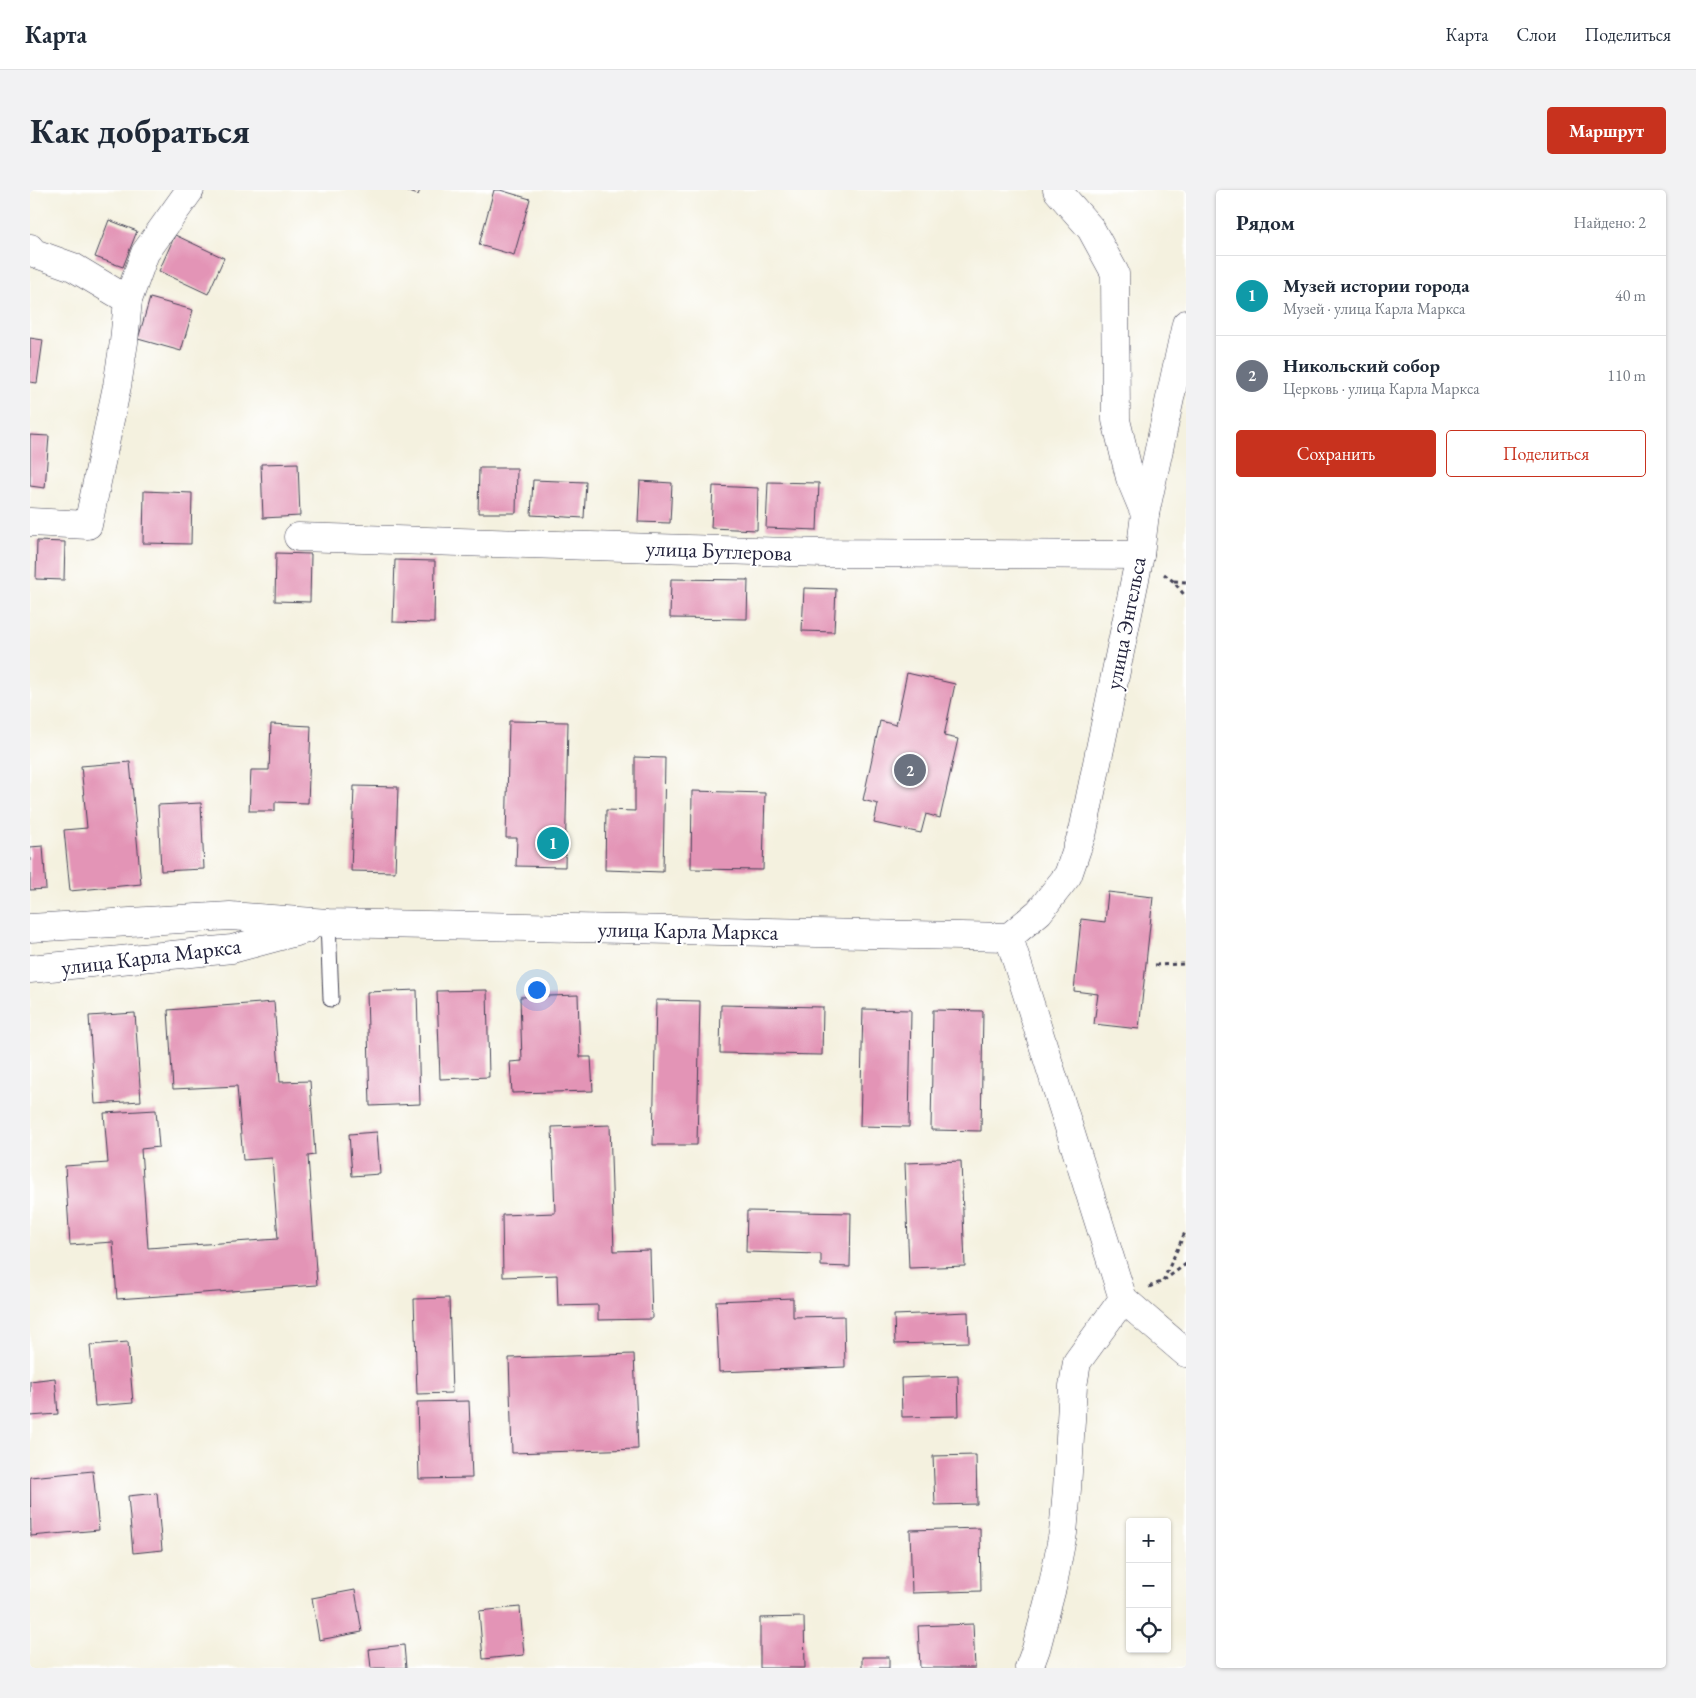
<!DOCTYPE html>
<html lang="ru">
<meta charset="utf-8">
<style>
body{margin:0;font-family:"EB Garamond",serif;background:#f2f2f3;color:#1f2937}
.controls{position:absolute;right:15px;bottom:15px;display:grid;overflow:hidden;border-radius:5px;box-shadow:0 1px 4px #0004}
.controls button{width:45px;height:45px;display:grid;place-items:center;padding:0;border:0;border-bottom:1px solid #e0e1e3;background:#fff;color:#1f2937;font:25px sans-serif}
.you{position:absolute;left:506px;top:799px;width:18px;height:18px;margin:-12px;border:4px solid #fff;border-radius:50%;background:#1a73e8;box-shadow:0 0 0 8px #1a73e833}
.badge{display:grid;place-items:center;width:32px;height:32px;border-radius:50%;background:#c8321e;color:#fff;font-size:16px;font-weight:700}
.pin{position:absolute;translate:-50% -50%;border:2px solid #fff;box-shadow:0 1px 5px #0006}
.list{margin:0;padding:0;list-style:none}
h2{display:flex;justify-content:space-between;align-items:center;height:65px;margin:0;padding:0 20px;font-size:21px}
h2 small{font-size:16px;font-weight:400;color:#747a83}
.list li{display:grid;grid-template-columns:32px 1fr auto;gap:15px;align-items:center;box-sizing:border-box;height:80px;padding:0 20px;border-top:1px solid #e0e1e3}
.list b{display:block;font-size:19px;white-space:nowrap}
.list p{margin:0;font-size:16px;white-space:nowrap;color:#747a83}
.list em{font-size:16px;font-style:normal;color:#747a83}
.actions{display:flex;gap:10px;padding:15px 20px}
.actions a{flex:1;padding:11px 0;border:1px solid #c8321e;border-radius:5px;text-align:center;font-size:18px;color:#c8321e}
.actions .main{background:#c8321e;color:#fff}
.icon{flex:none;width:28px;height:28px;fill:none;stroke:currentColor;stroke-width:2;stroke-linecap:round;stroke-linejoin:round}
.map{position:relative;flex:none;width:1156px;height:1478px;overflow:hidden;border-radius:5px}
header{display:flex;align-items:center;gap:30px;box-sizing:border-box;height:70px;padding:0 25px;background:#fff;border-bottom:1px solid #e0e1e3}
header strong{font-size:24px}
nav{display:flex;gap:28px;margin-inline-start:auto;font-size:18px}
.intro{display:flex;align-items:center;justify-content:space-between;box-sizing:border-box;height:120px;padding:0 30px}
h1{margin:0;font-size:35px}
.button{padding:12px 22px;border-radius:5px;background:#c8321e;color:#fff;font-size:18px;font-weight:700}
main{display:flex;gap:30px;padding:0 30px}
aside{flex:1;background:#fff;border-radius:5px;box-shadow:0 1px 4px #0004}
.map>svg:first-child{display:block}
</style>
<header>
<strong>Карта</strong>
<nav><a>Карта</a><a>Слои</a><a>Поделиться</a></nav>
</header>
<div class="intro"><h1>Как добраться</h1><a class="button">Маршрут</a></div>
<main>
<div class="map">
<svg width="1156" height="1478" viewBox="0 0 1156 1478">
<rect width="100%" height="100%" fill="#fff"/>
<filter id="ink" filterUnits="userSpaceOnUse"><feTurbulence type="fractalNoise" baseFrequency=".02" numOctaves="2"/><feDisplacementMap in="SourceGraphic" scale="10" xChannelSelector="R" yChannelSelector="G"/><feConvolveMatrix kernelMatrix="1 2 1 2 8 2 1 2 1" color-interpolation-filters="sRGB"/></filter>
<filter id="wash" filterUnits="userSpaceOnUse"><feTurbulence type="fractalNoise" baseFrequency=".0096" numOctaves="4" result="noise"/><feDisplacementMap in="SourceGraphic" scale="20" xChannelSelector="R" yChannelSelector="G"/><feGaussianBlur stdDeviation="1.12" result="paint"/><feColorMatrix in="noise" values="0 0 0 0 0 0 0 0 0 0 0 0 0 0 0 0 0 1.4 0 .05"/><feComposite in="paint" operator="in"/></filter>
<g filter="url(#wash)">
<rect width="100%" height="100%" fill="#f4f1df"/>
<g id="blocks">
<g fill="#e394b6">
<polygon points="374,0 390,0 388,5"/>
<polygon points="464,0 470,0 500,9 484,65 449,55"/>
<polygon points="79,30 107,41 93,77 65,67"/>
<polygon points="145,45 194,68 178,104 129,81"/>
<polygon points="120,108 163,120 151,161 108,149"/>
<polygon points="0,148 13,150 7,193 0,192"/>
<polygon points="0,245 19,246 15,298 0,296"/>
<polygon points="268,273 270,326 233,328 231,274"/>
<polygon points="449,278 487,278 486,323 448,323"/>
<polygon points="503,290 556,292 554,328 501,325"/>
<polygon points="610,291 642,293 640,333 608,332"/>
<polygon points="738,292 789,293 787,340 736,338"/>
<polygon points="683,296 728,298 727,340 681,338"/>
<polygon points="114,301 162,303 161,354 113,353"/>
<polygon points="7,351 35,352 34,390 6,389"/>
<polygon points="246,363 281,364 280,412 245,411"/>
<polygon points="365,370 405,371 404,433 363,432"/>
<polygon points="641,389 718,390 717,429 640,428"/>
<polygon points="774,398 806,399 804,442 772,441"/>
<polygon points="877,483 925,494 914,546 928,549 910,628 896,624 891,643 844,633 848,614 833,610 850,531 866,535"/>
<polygon points="479,531 538,532 535,677 486,676 487,648 476,648"/>
<polygon points="241,534 281,536 278,613 245,612 245,621 219,621 221,580 239,580"/>
<polygon points="605,567 635,568 633,682 575,680 576,620 605,621"/>
<polygon points="100,572 111,694 40,701 34,640 57,638 51,576"/>
<polygon points="324,596 368,597 365,682 321,681"/>
<polygon points="662,601 735,603 733,680 661,679"/>
<polygon points="171,613 174,679 131,681 128,615"/>
<polygon points="13,656 16,699 0,700 0,657"/>
<polygon points="1078,702 1123,707 1109,839 1064,834 1068,804 1044,801 1051,729 1075,732"/>
<polygon points="387,800 390,914 340,916 337,802"/>
<polygon points="457,800 459,887 410,889 407,801"/>
<polygon points="548,805 550,867 561,867 563,901 482,903 480,872 492,871 490,807"/>
<polygon points="626,810 670,811 667,955 623,955"/>
<polygon points="244,812 250,892 280,891 285,965 278,966 287,1095 87,1109 83,1052 40,1055 35,976 78,973 74,923 126,920 129,957 111,959 118,1058 248,1049 242,968 213,970 207,896 143,899 138,820"/>
<polygon points="691,815 793,817 792,865 690,863"/>
<polygon points="833,819 881,820 879,937 830,936"/>
<polygon points="903,820 953,821 951,941 901,940"/>
<polygon points="105,823 111,911 65,914 59,826"/>
<polygon points="580,935 584,1061 620,1060 622,1129 568,1130 568,1115 528,1116 527,1085 473,1087 472,1025 525,1023 522,937"/>
<polygon points="347,942 350,984 322,986 319,944"/>
<polygon points="931,971 935,1076 879,1078 875,973"/>
<polygon points="717,1021 821,1023 820,1077 791,1076 791,1064 716,1062"/>
<polygon points="419,1108 422,1203 387,1204 384,1109"/>
<polygon points="763,1108 763,1127 814,1126 815,1177 689,1182 686,1111"/>
<polygon points="938,1122 939,1152 865,1154 864,1125"/>
<polygon points="98,1152 103,1213 65,1216 60,1155"/>
<polygon points="604,1164 608,1259 482,1263 479,1168"/>
<polygon points="928,1186 929,1226 872,1227 871,1188"/>
<polygon points="25,1188 28,1224 0,1226 0,1191"/>
<polygon points="439,1211 442,1288 389,1289 387,1212"/>
<polygon points="946,1265 947,1314 905,1315 903,1266"/>
<polygon points="63,1281 69,1340 1,1346 0,1287"/>
<polygon points="127,1303 132,1360 103,1363 98,1306"/>
<polygon points="950,1338 951,1401 882,1403 880,1340"/>
<polygon points="325,1400 332,1442 289,1450 282,1408"/>
<polygon points="490,1417 494,1465 453,1469 449,1421"/>
<polygon points="774,1427 775,1478 730,1478 730,1428"/>
<polygon points="943,1434 945,1478 890,1478 888,1436"/>
<polygon points="374,1455 376,1478 341,1478 339,1459"/>
<rect x="832" y="1467" width="27" height="11"/>
</g>
</g>
</g>
<g filter="url(#ink)">
<use href="#blocks" fill-opacity="0" stroke="#424154" stroke-width="1"/>
<g fill="none" stroke-linecap="round" stroke-linejoin="round">
<defs>
<polyline id="lane" points="298,733 301,809"/>
<g id="street">
<polyline points="1027,0 1061,39 1085,83 1086,230 1100,288 1115,324"/>
<polyline points="0,58 4,63 43,77 98,110"/>
<polyline points="0,332 58,335 87,196 94,152 98,110 115,63 160,0"/>
<polyline points="268,347 793,363 1110,365"/>
<polyline points="979,747 1093,1109 1047,1172 1043,1196 1037,1299 1033,1343 1023,1394 1006,1459 999,1478"/>
<polyline points="1093,1109 1156,1163"/>
</g>
<g id="secondary">
<polyline points="0,738 200,726 298,733 979,747 1009,722 1038,685 1053,641 1110,365 1115,324 1156,134"/>
<polyline points="0,779 202,759 277,739"/>
</g>
</defs>
<use href="#lane" stroke="#424154" stroke-width="17"/>
<use href="#street" stroke="#424154" stroke-width="29"/>
<use href="#secondary" stroke="#424154" stroke-width="29"/>
<g stroke="#424154" stroke-width="3" stroke-dasharray="4 4" stroke-linecap="butt">
<polyline points="1134,384 1143,391 1156,407"/>
<polyline points="1144,391 1156,392"/>
<polyline points="1125,775 1156,774"/>
<polyline points="1133,1091 1156,1040"/>
<polyline points="1119,1097 1133,1091 1156,1074"/>
</g>
<use href="#lane" stroke="#fff" stroke-width="15"/>
<use href="#street" stroke="#fff" stroke-width="28"/>
<use href="#secondary" stroke="#fff" stroke-width="28"/>
</g>
</g>
<g text-anchor="middle" stroke-width="4" stroke-linejoin="round" paint-order="stroke">
<g font-size="22" fill="#22223b" stroke="#fff">
<text transform="translate(689 360) rotate(2)" y="8">улица Бутлерова</text>
<text transform="translate(1095 433) rotate(-79)" y="8">улица Энгельса</text>
<text transform="translate(658 740) rotate(1)" y="8">улица Карла Маркса</text>
<text transform="translate(121 766) rotate(-7)" y="8">улица Карла Маркса</text>
</g>
</g>
</svg>
<div class="controls">
<button>+</button>
<button>−</button>
<button><svg class="icon" aria-label="locate" viewBox="0 0 24 24"><circle cx="12" cy="12" r="6"/><path d="M12 2v4M12 18v4M2 12h4M18 12h4"/></svg></button>
</div>
<div class="you"></div>
<div class="pin badge" style="left:523px;top:653px;background:#0f9aa8">1</div>
<div class="pin badge" style="left:880px;top:580px;background:#6b7280">2</div>
</div>
<aside>
<h2>Рядом<small>Найдено: 2</small></h2>
<ul class="list">
<li><span class="badge" style="background:#0f9aa8">1</span><div><b>Музей истории города</b><p>Музей · улица Карла Маркса</p></div><em>40 m</em></li>
<li><span class="badge" style="background:#6b7280">2</span><div><b>Никольский собор</b><p>Церковь · улица Карла Маркса</p></div><em>110 m</em></li>
</ul>
<div class="actions"><a class="main">Сохранить</a><a>Поделиться</a></div>
</aside>
</main>
